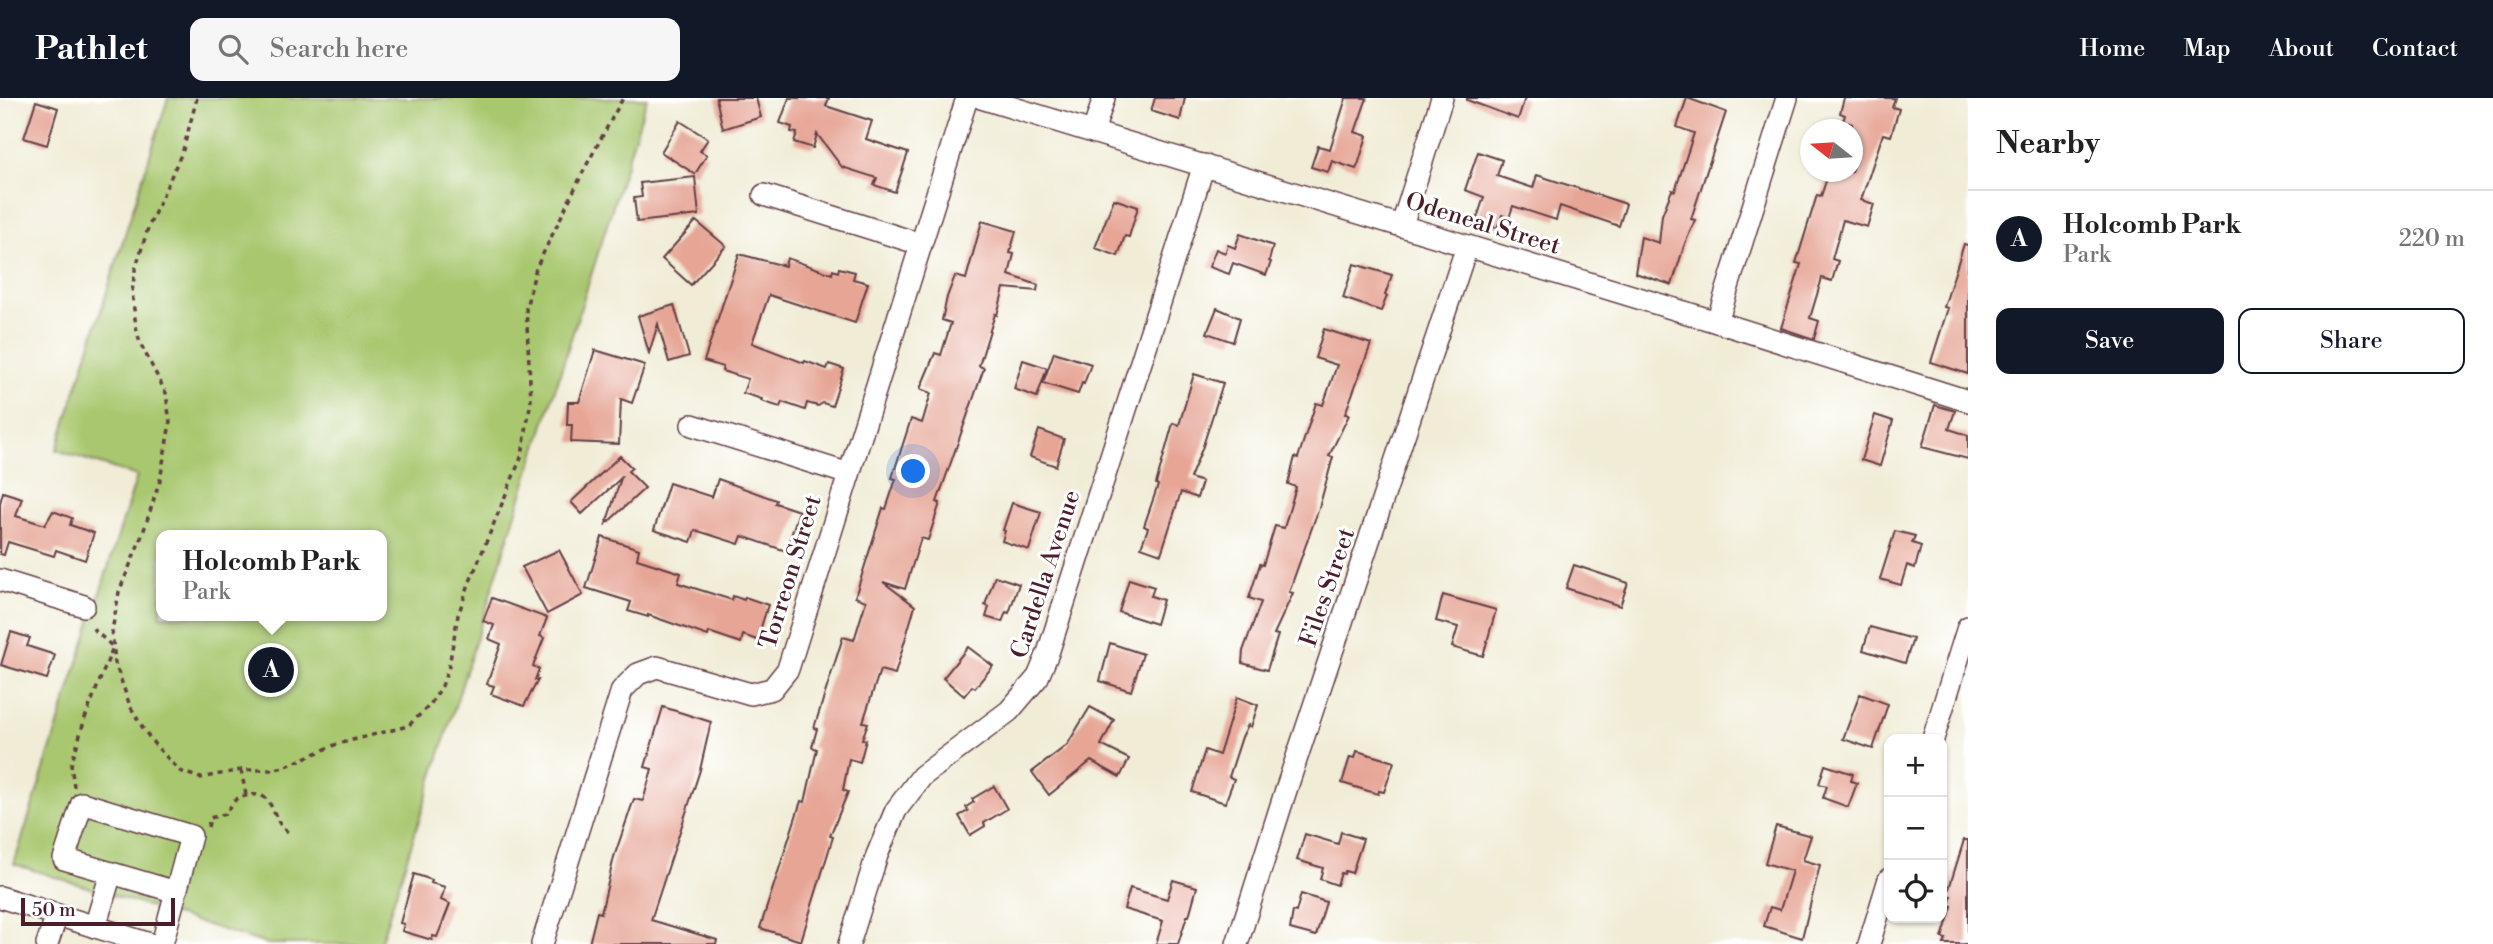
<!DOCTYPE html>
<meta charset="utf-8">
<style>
body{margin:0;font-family:"Libre Bodoni",serif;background:#f6f6f6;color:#222}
.controls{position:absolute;right:21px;bottom:21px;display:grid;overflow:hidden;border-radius:14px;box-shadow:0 2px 5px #0004}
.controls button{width:63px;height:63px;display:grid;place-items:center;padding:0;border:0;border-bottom:2px solid #e0e0e0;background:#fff;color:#222;font:35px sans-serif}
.compass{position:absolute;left:1800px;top:21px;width:63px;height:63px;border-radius:50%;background:#fff;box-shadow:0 2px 5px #0004;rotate:287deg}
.scale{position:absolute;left:21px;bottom:18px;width:154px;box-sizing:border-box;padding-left:7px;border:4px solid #4a1f2b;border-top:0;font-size:19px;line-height:24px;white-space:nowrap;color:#4a1f2b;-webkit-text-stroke:5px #fff;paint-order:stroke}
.you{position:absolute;left:914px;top:374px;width:24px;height:24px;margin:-18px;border:5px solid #fff;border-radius:50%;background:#1a73e8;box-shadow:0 0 0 10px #1a73e833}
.badge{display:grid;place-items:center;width:46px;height:46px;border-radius:50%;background:#111827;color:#fff;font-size:23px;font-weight:700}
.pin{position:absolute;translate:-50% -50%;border:4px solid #fff;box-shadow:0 2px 7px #0006}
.popup{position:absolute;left:156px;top:432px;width:231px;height:91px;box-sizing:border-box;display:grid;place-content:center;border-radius:14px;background:#fff;filter:drop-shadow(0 2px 5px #0005);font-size:23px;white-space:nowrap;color:#767676}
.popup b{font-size:26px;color:#222}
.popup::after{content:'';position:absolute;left:50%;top:100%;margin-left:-14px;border:14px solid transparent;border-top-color:#fff}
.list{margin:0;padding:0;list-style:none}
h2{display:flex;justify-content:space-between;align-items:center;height:91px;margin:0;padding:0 28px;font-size:30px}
h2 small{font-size:23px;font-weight:400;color:#767676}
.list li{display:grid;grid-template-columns:46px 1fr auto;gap:21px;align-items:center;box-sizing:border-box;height:98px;padding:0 28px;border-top:2px solid #e0e0e0}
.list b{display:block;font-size:26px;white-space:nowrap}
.list p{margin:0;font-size:23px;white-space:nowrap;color:#767676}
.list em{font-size:23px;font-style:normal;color:#767676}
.actions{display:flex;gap:14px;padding:21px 28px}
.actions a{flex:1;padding:16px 0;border:2px solid #111827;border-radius:14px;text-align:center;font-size:24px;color:#111827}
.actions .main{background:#111827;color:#fff}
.icon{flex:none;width:38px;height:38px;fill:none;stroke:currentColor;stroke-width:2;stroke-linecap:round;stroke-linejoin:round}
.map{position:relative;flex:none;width:1968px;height:846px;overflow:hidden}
header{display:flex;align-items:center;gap:42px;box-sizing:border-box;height:98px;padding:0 35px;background:#111827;color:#fff}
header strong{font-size:33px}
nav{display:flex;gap:38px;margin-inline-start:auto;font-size:24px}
.search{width:490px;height:63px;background:#f6f6f6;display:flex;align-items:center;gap:18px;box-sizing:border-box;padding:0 24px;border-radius:14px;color:#767676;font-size:26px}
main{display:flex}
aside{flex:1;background:#fff}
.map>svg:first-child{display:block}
</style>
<header>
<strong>Pathlet</strong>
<div class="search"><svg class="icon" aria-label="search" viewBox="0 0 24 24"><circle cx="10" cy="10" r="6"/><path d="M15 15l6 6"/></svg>Search here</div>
<nav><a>Home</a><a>Map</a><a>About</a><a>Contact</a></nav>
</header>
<main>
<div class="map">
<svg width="1968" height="846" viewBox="0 0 1968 846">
<rect width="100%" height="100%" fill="#fff"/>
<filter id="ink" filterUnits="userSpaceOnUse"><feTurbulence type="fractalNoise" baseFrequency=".0143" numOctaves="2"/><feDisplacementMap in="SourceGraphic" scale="14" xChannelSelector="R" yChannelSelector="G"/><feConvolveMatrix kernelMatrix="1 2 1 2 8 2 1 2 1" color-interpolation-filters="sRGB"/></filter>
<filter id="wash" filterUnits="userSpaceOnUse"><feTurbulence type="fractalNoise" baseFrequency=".00686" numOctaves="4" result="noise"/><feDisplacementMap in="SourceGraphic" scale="28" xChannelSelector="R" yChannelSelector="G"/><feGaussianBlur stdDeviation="1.57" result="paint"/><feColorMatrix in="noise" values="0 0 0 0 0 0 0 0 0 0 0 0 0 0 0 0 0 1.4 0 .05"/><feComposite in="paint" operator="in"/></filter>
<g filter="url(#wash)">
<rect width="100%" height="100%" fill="#f0ecd6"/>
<path fill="#a8c76e" stroke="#79734c" stroke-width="2" fill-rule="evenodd" d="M168,0H647L380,846H267L14,766L137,378L57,352ZM161,437H381V518H161Z"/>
<g id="blocks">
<g fill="#e6a595">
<polygon points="716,0 756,0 761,19 723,31"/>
<polygon points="789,0 829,0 826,8 872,23 866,41 908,55 895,94 874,87 877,80 842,69 817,36 813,50 794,44 797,35 791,34 792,29 780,25"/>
<polygon points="1155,0 1185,0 1180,22 1151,13"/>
<polygon points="1346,0 1367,0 1355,34 1367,38 1358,67 1356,71 1332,63 1328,74 1311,69 1318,48 1330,51"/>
<polygon points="1467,0 1525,0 1518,21 1467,2"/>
<polygon points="1687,0 1726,14 1691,121 1695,122 1684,148 1672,187 1635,175 1641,139 1659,145 1662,117 1672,92 1675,93 1694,35 1677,29"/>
<polygon points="1844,0 1895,0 1892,9 1899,11 1891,38 1883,36 1861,102 1874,106 1867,129 1843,122 1832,161 1838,163 1832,183 1822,180 1810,220 1819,223 1814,241 1781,230 1801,166 1796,165 1817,97 1821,98 1829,74 1852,74 1852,26 1843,23 1845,17 1840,15"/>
<polygon points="36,3 58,10 47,47 24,40"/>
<polygon points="680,23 708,41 700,53 707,57 695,76 661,54"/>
<polygon points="1478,54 1502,62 1497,78 1533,90 1537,77 1626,106 1619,128 1560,108 1556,122 1513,108 1509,120 1502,117 1497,130 1476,123 1484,99 1465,92"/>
<polygon points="695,79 699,117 637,124 634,100 642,99 640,85"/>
<polygon points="1114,101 1138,109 1129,139 1125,138 1118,158 1095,150"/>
<polygon points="696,123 726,148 691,187 662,161"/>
<polygon points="982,123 1016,133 1010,155 1014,156 1009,177 1038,187 1037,193 1004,190 997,217 995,216 979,268 984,270 937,404 940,405 928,442 921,440 905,491 883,484 915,508 895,576 880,572 863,624 868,625 862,641 866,642 860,664 849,661 843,692 848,694 830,738 833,739 801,843 760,830 801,703 805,704 817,651 812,649 817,631 814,630 822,605 843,539 854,542 866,503 855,499 883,410 886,411 896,381 892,380 911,321 922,325 931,295 920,291 935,255 941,257 951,225 942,222 947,199 955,178 966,181"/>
<polygon points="1240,136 1273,148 1269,163 1271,164 1266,177 1233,165 1229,176 1209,169 1216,151 1225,155 1228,147 1235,150"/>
<polygon points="1964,146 1968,147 1968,276 1931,264 1948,210 1944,209"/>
<polygon points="739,156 785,168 787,160 832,176 833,172 838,174 839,170 855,174 853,181 868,185 855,225 769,197 752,245 804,265 805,263 827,271 829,266 844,271 832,308 823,305 818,308 807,305 805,312 782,304 780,309 761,303 762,301 743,295 748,281 722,273 723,269 704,263"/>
<polygon points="1354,166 1392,177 1385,197 1387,198 1381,213 1343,200"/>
<polygon points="674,207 689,258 669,264 658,226 649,255 638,218"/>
<polygon points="1217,210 1240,220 1233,244 1207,235"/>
<polygon points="1324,231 1371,246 1345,316 1349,317 1329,358 1333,359 1319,410 1289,494 1293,495 1274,536 1278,537 1267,572 1242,565 1243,553 1261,504 1249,500 1260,466 1263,467 1275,428 1284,430 1296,389 1288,386 1295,359 1298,360 1316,305 1323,307 1337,267 1315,260"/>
<polygon points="595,252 645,267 632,305 621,301 619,346 571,344 572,327 567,327 568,304 579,304"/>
<polygon points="1054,254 1091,266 1084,286 1082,285 1078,296 1043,285"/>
<polygon points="1023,262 1047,270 1037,299 1014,291"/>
<polygon points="1194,276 1223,285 1202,351 1190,380 1202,384 1197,400 1181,394 1161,456 1141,449 1148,430 1144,428 1158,387 1156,386 1173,325 1179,327"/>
<polygon points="1935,307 1955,313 1949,331 1968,337 1968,361 1922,349"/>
<polygon points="1875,317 1893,323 1880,368 1861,362"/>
<polygon points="1039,332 1064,341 1056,368 1030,359"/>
<polygon points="620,358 632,370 628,373 645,390 606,426 621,380 582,416 571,404"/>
<polygon points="718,381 776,402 775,405 799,413 786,453 742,438 739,446 695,432 691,444 654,432 669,385 712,399"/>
<polygon points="3,394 22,400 16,418 45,427 53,413 72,420 70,427 94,435 85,462 56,452 54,458 8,444 4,457 0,456 0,405"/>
<polygon points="1012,405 1041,414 1029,452 1002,443 1005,433 1003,432"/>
<polygon points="1895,433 1915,438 1912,445 1921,448 1915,470 1907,467 1901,487 1880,481"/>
<polygon points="602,439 639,451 637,461 681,475 678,485 732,502 733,498 744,502 745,499 768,507 757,542 743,537 741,545 709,534 708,538 648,517 648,519 628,513 631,504 586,490"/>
<polygon points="559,452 583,497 547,516 522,469"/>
<polygon points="1574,467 1628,485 1620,508 1566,490"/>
<polygon points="995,478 1019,486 1009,515 1006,514 1002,524 986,519 989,509 985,507"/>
<polygon points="1129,481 1154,489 1151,498 1163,502 1156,526 1119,514"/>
<polygon points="1443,497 1496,512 1483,558 1452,549 1458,529 1436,523"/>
<polygon points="492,500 547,520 540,538 544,540 533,568 539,571 535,582 538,582 524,608 491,596 494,588 487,586 501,546 489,541 494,527 483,523"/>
<polygon points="1870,529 1913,541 1905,565 1863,552"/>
<polygon points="11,534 30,540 27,548 55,557 47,581 1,567"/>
<polygon points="1110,545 1143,556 1131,593 1100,583"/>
<polygon points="968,549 993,568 975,590 972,588 964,598 943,580"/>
<polygon points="1860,596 1888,606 1873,651 1843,641"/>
<polygon points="1237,599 1258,607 1251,629 1248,627 1242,639 1229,679 1234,681 1225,705 1192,694 1205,652 1219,657"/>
<polygon points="663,609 711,624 700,672 651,822 717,842 716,846 589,846 597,814 601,815 614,759 634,701 643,703 652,671 645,669"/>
<polygon points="1090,609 1114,622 1101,647 1129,661 1120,679 1091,663 1049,697 1032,674 1067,647"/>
<polygon points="1357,653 1394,664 1384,694 1379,693 1378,696 1342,685 1350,659 1355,660"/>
<polygon points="1825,667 1853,676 1851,683 1857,685 1848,709 1823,700 1827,688 1819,686"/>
<polygon points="994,688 1007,711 984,725 985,728 970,737 959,718 968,713 966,709 974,704 972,701"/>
<polygon points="1776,728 1811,738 1803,762 1820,767 1802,840 1764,828 1770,809 1780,812 1792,773 1765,765"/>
<polygon points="1341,734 1363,741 1352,775 1345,773 1344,776 1341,775 1337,787 1320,781 1323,770 1297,762 1305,736 1338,746"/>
<polygon points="1964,742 1968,742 1968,846 1944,846 1946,841 1942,840 1952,808 1949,807 1951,798 1947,797"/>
<polygon points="414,776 432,782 431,785 445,789 441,802 450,806 437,839 433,838 432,842 402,833 404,826 400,825"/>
<polygon points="1173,782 1197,789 1189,818 1187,818 1178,846 1156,846 1163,823 1124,811 1130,790 1167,801"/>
<polygon points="1301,796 1326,804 1316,838 1290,831 1293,813 1296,814"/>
</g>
</g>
</g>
<g filter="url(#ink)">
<use href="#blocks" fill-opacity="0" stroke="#633e45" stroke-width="2"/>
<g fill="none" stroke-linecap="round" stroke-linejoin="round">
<defs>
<g id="minor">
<polyline points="981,0 1717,224 1968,303"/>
<polyline points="1093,34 1104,0"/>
<polyline points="764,97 920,146"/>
<polyline points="1402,127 1442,0"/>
<polyline points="1717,224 1787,0"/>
<polyline points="692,327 849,376"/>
<polyline points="0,482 84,508"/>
<polyline points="1933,641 1968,529"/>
<polyline points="0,799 150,846"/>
<polyline points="95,829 111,775"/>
<polyline points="47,846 57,817"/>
<polyline points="162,846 191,738 82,705 64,761 176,794"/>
<polyline points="542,846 622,592 638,576 657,569 751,596 772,591 788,571 967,0"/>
<polyline points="849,846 877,757 896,712 922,678 1009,613 1038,579 1048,555 1204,67"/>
<polyline points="1237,846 1285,695 1467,148"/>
<polyline points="1869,846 1889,781"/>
</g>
</defs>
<use href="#minor" stroke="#633e45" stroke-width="24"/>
<g stroke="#633e45" stroke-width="3.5" stroke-dasharray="5 5" stroke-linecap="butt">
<polyline points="197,0 183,52 148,130 135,172 132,194 136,229 140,245 166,295 170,325 160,382 143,435 119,494 112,533 115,565 121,582 130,608 144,632 155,647 180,673 200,680 241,672 270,672 284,669 337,646 408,628 430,607 442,588 449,568 458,517 469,486 522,357 531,302 526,210 536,170 585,70 623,0"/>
<polyline points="241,672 246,697"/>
<polyline points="74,689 71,667 85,620 113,549 90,528"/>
<path d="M208,729L210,720L225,716L236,701C281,683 266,726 292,736"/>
</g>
<use href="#minor" stroke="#fff" stroke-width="21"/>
</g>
</g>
<g text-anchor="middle" stroke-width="6" stroke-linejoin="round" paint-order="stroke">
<g font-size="24" fill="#4a1f2b" stroke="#fff">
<text transform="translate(1483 125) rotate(17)" y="8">Odeneal Street</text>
<text transform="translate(790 474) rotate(-73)" y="8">Torreon Street</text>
<text transform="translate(1045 476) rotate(-72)" y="8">Cardella Avenue</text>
<text transform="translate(1327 489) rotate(-71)" y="8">Files Street</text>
</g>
</g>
</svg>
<div class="controls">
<button>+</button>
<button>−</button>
<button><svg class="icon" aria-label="locate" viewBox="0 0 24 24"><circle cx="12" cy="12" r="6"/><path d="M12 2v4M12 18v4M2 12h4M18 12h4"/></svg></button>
</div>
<svg class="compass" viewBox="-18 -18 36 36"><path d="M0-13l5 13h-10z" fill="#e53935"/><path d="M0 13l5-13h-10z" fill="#767676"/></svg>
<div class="scale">50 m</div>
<div class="you"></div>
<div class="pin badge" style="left:271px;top:572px">A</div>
<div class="popup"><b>Holcomb Park</b>Park</div>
</div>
<aside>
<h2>Nearby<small></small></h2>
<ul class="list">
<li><span class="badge">A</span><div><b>Holcomb Park</b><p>Park</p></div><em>220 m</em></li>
</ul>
<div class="actions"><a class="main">Save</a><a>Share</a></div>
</aside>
</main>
